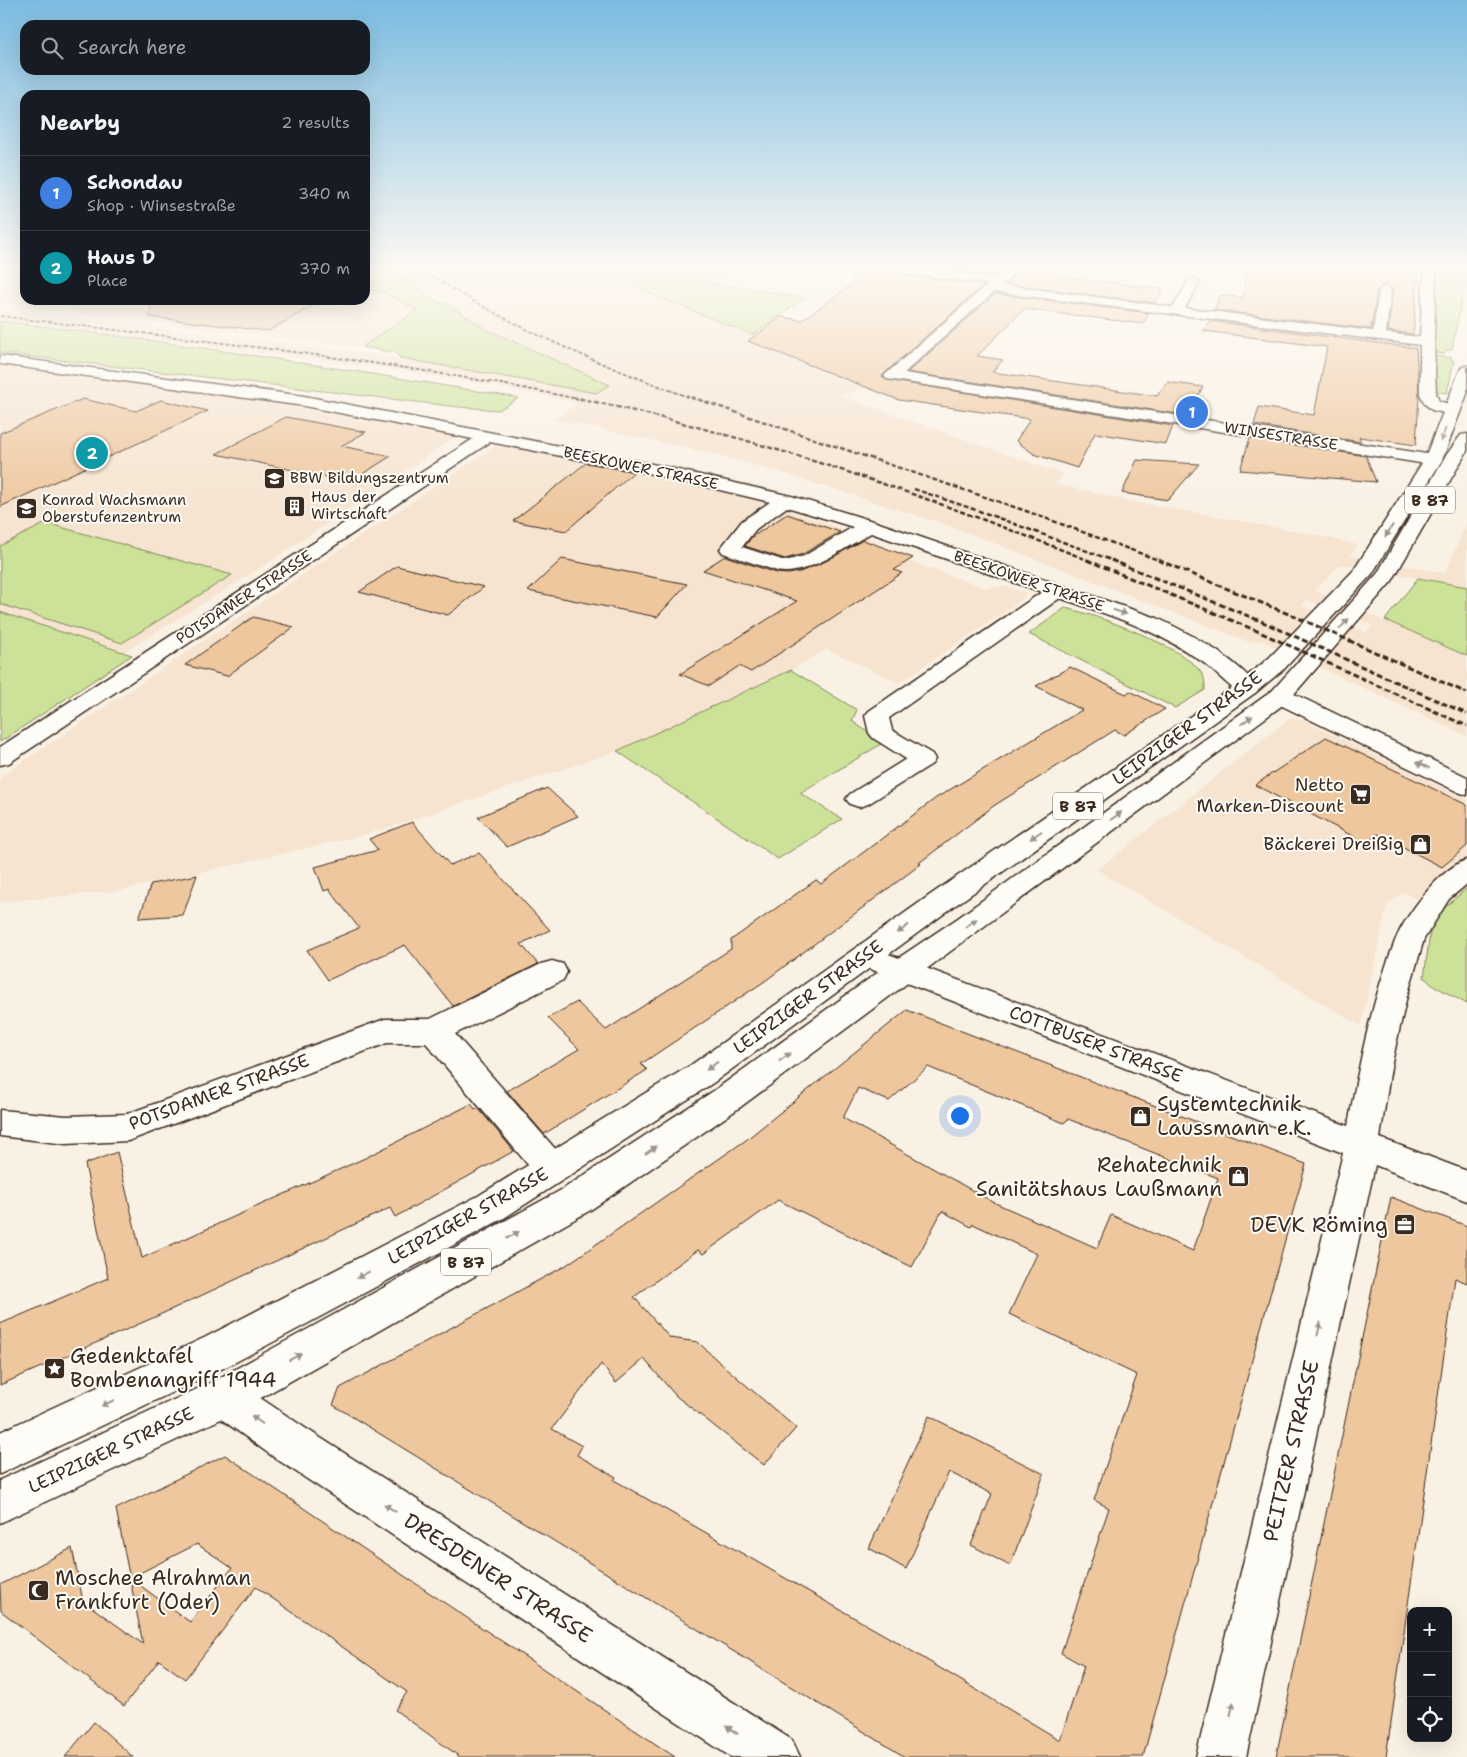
<!DOCTYPE html>
<meta charset="utf-8">
<style>
body{margin:0;font-family:"Shantell Sans",sans-serif;background:#20242c;color:#f1f3f6}
.controls{position:absolute;right:15px;bottom:15px;display:grid;overflow:hidden;border-radius:10px;box-shadow:0 5px 20px #0002}
.controls button{width:45px;height:45px;display:grid;place-items:center;padding:0;border:0;border-bottom:1px solid #363941;background:#171b24;color:#f1f3f6;font:25px sans-serif}
.you{position:absolute;left:959px;top:1115px;width:18px;height:18px;margin:-12px;border:4px solid #fff;border-radius:50%;background:#1a73e8;box-shadow:0 0 0 8px #1a73e833}
.badge{display:grid;place-items:center;width:32px;height:32px;border-radius:50%;background:#8c9099;color:#fff;font-size:16px;font-weight:700}
.pin{position:absolute;translate:-50% -50%;border:2px solid #fff;box-shadow:0 1px 5px #0006}
.list{margin:0;padding:0;list-style:none}
h2{display:flex;justify-content:space-between;align-items:center;height:65px;margin:0;padding:0 20px;font-size:21px}
h2 small{font-size:16px;font-weight:400;color:#9ea1a6}
.list li{display:grid;grid-template-columns:32px 1fr auto;gap:15px;align-items:center;box-sizing:border-box;height:75px;padding:0 20px;border-top:1px solid #363941}
.list b{display:block;font-size:19px;white-space:nowrap}
.list p{margin:0;font-size:16px;white-space:nowrap;color:#9ea1a6}
.list em{font-size:16px;font-style:normal;color:#9ea1a6}
.icon{flex:none;width:28px;height:28px;fill:none;stroke:currentColor;stroke-width:2;stroke-linecap:round;stroke-linejoin:round}
.map{position:relative;flex:none;width:1467px;height:1757px;overflow:hidden}
.search{position:absolute;background:#171b24;box-shadow:0 5px 20px #0002;left:20px;top:20px;width:350px;height:55px;display:flex;align-items:center;gap:12px;box-sizing:border-box;padding:0 18px;border-radius:15px;color:#9ea1a6;font-size:19px}
.panel{position:absolute;background:#171b24;box-shadow:0 5px 20px #0002;left:20px;top:90px;width:350px;height:215px;border-radius:15px}
.map>svg:first-child{display:block}
</style>
<div class="map">
<svg width="1467" height="1757" viewBox="0 0 1467 1757">
<rect width="100%" height="100%" fill="#faf1e5"/>
<filter id="ink" filterUnits="userSpaceOnUse"><feTurbulence type="fractalNoise" baseFrequency=".02" numOctaves="2"/><feDisplacementMap in="SourceGraphic" scale="10" xChannelSelector="R" yChannelSelector="G"/><feConvolveMatrix kernelMatrix="1 2 1 2 8 2 1 2 1" color-interpolation-filters="sRGB"/></filter>
<g filter="url(#ink)">
<g fill="#f6e4d0" fill-rule="evenodd">
<polygon points="0,269 25,269 25,300 365,300 365,290 382,292 419,310 362,347 0,304"/>
<path d="M397,269H616L642,290L752,335L780,316L917,339L870,380L877,383L841,396L1063,474L1056,484L1121,499L1307,533L1358,545L1350,555L1445,573L1467,522V587L1341,564L1315,591L1467,656V736L1262,641L1249,642L950,526L779,472L700,451L554,419L578,403L484,384L382,368L0,321V308L400,358L596,393L487,329L434,296ZM1307,600L1372,625V626L1366,632L1302,606Z"/>
<polygon points="0,366 247,398 449,436 453,439 262,567 124,652 0,612"/>
<polygon points="495,446 637,472 760,500 874,540 885,553 985,588 1006,586 1026,593 1022,600 899,683 827,649 791,670 617,751 412,820 364,835 119,891 0,902 0,777"/>
<polygon points="1290,718 1303,720 1467,799 1467,888 1440,912 1403,892 1387,905 1361,1026 1097,870"/>
</g>
<g fill="#cbe298" stroke="#83865b">
<polygon points="365,269 392,269 439,303 444,302 486,329 610,385 596,393 400,358 396,353 362,347 418,310 382,292 365,289"/>
<polygon points="616,269 743,269 704,282 805,298 752,335 642,290"/>
<polygon points="1436,269 1467,270 1452,350 1446,350 1444,354 1430,352"/>
<path d="M0,321C174,342 346,369 519,398L499,410L459,407L0,353Z"/>
<polygon points="1433,356 1452,358 1451,360 1454,361 1447,393 1431,391"/>
<polygon points="46,523 232,575 122,643 0,604 0,546"/>
<polygon points="1418,578 1467,587 1467,656 1385,620"/>
<path d="M1065,608C1094,614 1194,649 1204,678C1205,681 1205,686 1205,690L1175,708L1029,634Z"/>
<polygon points="0,612 132,655 0,742"/>
<polygon points="791,670 857,710 852,721 883,743 800,793 842,819 778,859 617,751"/>
<polygon points="1467,888 1467,1004 1431,984 1424,977 1430,933 1440,912"/>
</g>
<g fill="#eec79e" stroke="#3b2a1e" fill-rule="evenodd">
<polygon points="854,269 893,269 901,275 984,285 886,372 882,376 886,380 1173,426 1166,444 1095,433 1077,468 1034,454 1016,441 1030,419 899,400 748,341 781,317 802,320 853,284"/>
<polygon points="941,269 1003,269 994,276"/>
<polygon points="1021,269 1062,269 1055,276 1163,289 1155,303 1006,284"/>
<polygon points="1245,269 1419,269 1413,334 1388,331 1393,290 1386,284 1377,290 1371,329 1214,310 1220,295 1244,298"/>
<polygon points="995,294 1149,313 1143,324 1024,309 977,356 1003,360 992,372 1157,396 1167,382 1203,387 1189,412 1179,410 1178,414 908,372"/>
<polygon points="151,300 324,300 268,331 150,317"/>
<polygon points="1209,321 1416,348 1419,396 1416,445 1359,437 1361,442 1254,425 1259,407 1314,415 1327,347 1204,331"/>
<polygon points="83,399 136,411 161,400 208,411 0,507 0,433"/>
<polygon points="286,417 366,432 341,446 391,456 350,482 216,454"/>
<polygon points="1250,438 1366,456 1376,482 1240,470"/>
<polygon points="1137,460 1199,464 1168,500 1122,493"/>
<polygon points="586,463 634,472 566,531 513,521"/>
<polygon points="787,514 840,532 803,554 785,559 745,546 752,537"/>
<polygon points="863,540 913,558 894,570 902,573 751,672 739,666 709,686 680,674 797,601 703,570 725,556 776,573 788,574 800,572 826,561"/>
<polygon points="562,559 687,584 657,617 528,591"/>
<polygon points="397,566 484,587 448,615 359,592"/>
<polygon points="253,617 294,627 227,676 185,665"/>
<polygon points="1070,667 1126,694 1130,691 1165,709 1124,735 1115,730 995,805 919,863 921,864 765,981 641,1064 647,1070 544,1134 507,1091 579,1049 548,1018 577,1002 606,1030 731,949 731,940 816,880 821,884 936,798 1082,710 1036,686"/>
<polygon points="1326,737 1467,805 1467,846 1442,867 1378,834 1366,843 1255,785"/>
<polygon points="547,788 578,816 507,847 478,817"/>
<polygon points="412,822 450,865 479,853 550,930 521,944 538,964 453,1006 405,945 328,980 307,950 359,928 329,889 324,891 315,867 378,850 369,839"/>
<polygon points="197,875 183,915 139,918 151,884"/>
<path d="M907,1010L1306,1164L1143,1757H905L333,1405L340,1388L565,1266L746,1140ZM928,1067L1064,1123L1068,1119L1218,1178L1193,1251L1111,1215L1097,1248L993,1202L843,1118L858,1088L889,1101ZM778,1200L912,1267L942,1211L971,1227L973,1224L1037,1254L1009,1314L1137,1375L1094,1500L1109,1508L1061,1653L1084,1666L1060,1740L895,1641L614,1480L616,1477L577,1455L582,1446L552,1429L601,1364L616,1383L644,1359L676,1396L764,1465L796,1428L718,1361L698,1342L670,1338L634,1297L698,1250L703,1254Z"/>
<polygon points="471,1104 476,1110 478,1108 514,1151 395,1217 390,1208 155,1317 0,1385 0,1324 108,1278 85,1164 117,1152 142,1258 365,1158"/>
<polygon points="1391,1197 1467,1226 1467,1283 1455,1278 1386,1757 1276,1757"/>
<polygon points="929,1416 1044,1474 1010,1566 971,1545 992,1494 949,1472 906,1569 869,1548"/>
<path d="M225,1455L364,1549L675,1757H460L395,1710L407,1692L256,1587L185,1679L159,1660L124,1706L1,1611L0,1585L72,1548L83,1601L143,1644L116,1509ZM197,1544L232,1568L190,1622L130,1578Z"/>
<polygon points="94,1722 133,1757 65,1757"/>
</g>
<g fill="none" stroke-linecap="round" stroke-linejoin="round">
<defs>
<g id="minor">
<polygon points="895,269 928,269 995,278 1006,269 1019,269 1002,285 1173,307 1190,279 1194,278 1200,282 1185,308 1373,331 1379,290 1385,286 1391,290 1386,333 1420,337 1424,269 1436,269 1434,342 1436,394 1439,401 1458,407 1460,410 1458,413 1452,415 1432,410 1425,404 1420,394 1420,345 994,292 904,373 1433,455 1439,456 1442,460 1439,464 1433,465 887,379 884,376 887,373 988,284 901,273"/>
<path d="M0,356L304,396L657,465L791,496L876,522L1157,618C1189,633 1238,659 1258,688L1255,693C1250,694 1245,695 1240,693C1231,689 1212,668 1201,661C1155,629 1112,616 1060,598L889,718L892,730L932,754L935,759L932,764L868,804L859,807L850,804L846,799L850,794L906,759L873,738L869,733L865,716L869,711L1042,592L871,533C848,546 804,578 777,571L723,553L720,549L742,521L770,502L657,475L490,442L9,763L0,765V747L473,439L304,406L0,364ZM787,507L853,527L804,556L785,561L742,547L756,529Z"/>
<polygon points="1280,689 1288,691 1467,777 1467,795 1458,792 1272,701 1269,696 1272,691"/>
<path d="M1467,860V884L1449,899L1424,939L1406,1000L1391,1067L1380,1138L1467,1171V1201L1375,1165L1246,1757H1196L1343,1153L855,963L850,956L855,949L865,946L875,949L1348,1126C1359,1064 1372,1000 1395,941C1405,916 1441,867 1467,860Z"/>
<polygon points="552,961 563,964 567,972 563,980 455,1034 564,1159 569,1169 564,1179 552,1183 540,1179 426,1043 387,1043 128,1141 66,1144 0,1136 0,1110 66,1116 127,1114 374,1023 385,1019 430,1019 541,964"/>
<polygon points="224,1378 238,1383 305,1428 792,1740 800,1757 731,1757 275,1458 210,1411 204,1397 210,1383"/>
</g>
<g id="major">
<polygon points="1467,366 1467,394 1442,460 1372,574 1285,668 1255,693 953,907 713,1083 504,1218 232,1364 0,1474 0,1432 204,1338 478,1196 691,1065 933,893 1239,683 1269,658 1354,570 1424,460 1460,370 1462,367"/>
<polygon points="1467,434 1467,451 1392,581 1288,701 739,1108 589,1211 238,1411 0,1523 0,1480 210,1383 563,1189 715,1090 891,963 958,918 1272,691 1377,574 1445,457 1461,435"/>
</g>
</defs>
<use href="#minor" stroke="#3b2a1e" stroke-width="3"/>
<use href="#major" stroke="#3b2a1e" stroke-width="3"/>
<use href="#minor" fill="#fdfcf7" fill-rule="evenodd"/>
<use href="#major" fill="#fdfcf7" fill-rule="evenodd"/>
<g stroke="#3b2a1e" stroke-width="2" stroke-dasharray="4 2" stroke-linecap="butt">
<path d="M421,269C508,326 597,364 694,399"/>
<path d="M0,316C193,340 387,359 578,399"/>
</g>
<g stroke="#3b2a1e" stroke-width="2.5" stroke-dasharray="5 2.5" stroke-linecap="butt">
<path d="M572,397C749,434 922,494 1090,561"/>
<polyline points="691,397 1026,511 1161,561"/>
<polyline points="914,489 985,513 1114,561"/>
</g>
<g stroke="#3b2a1e" stroke-width="3" stroke-dasharray="6 3" stroke-linecap="butt">
<polyline points="1087,560 1255,630 1467,726"/>
<polyline points="1111,560 1263,622 1467,714"/>
<polyline points="1158,560 1303,620 1467,693"/>
</g>
</g>
<defs><path id="oneway-solid" d="M-6-.8H1V-3.2L6.5 0L1 3.2V.8H-6Z" transform="scale(1.25)"/></defs>
<g fill="#9c938a">
<use href="#oneway-solid" transform="translate(1443 435) rotate(111)"/>
<use href="#oneway-solid" transform="translate(1389 531) rotate(122)"/>
<use href="#oneway-solid" transform="translate(1120 612) rotate(18)"/>
<use href="#oneway-solid" transform="translate(1344 624) rotate(-49)"/>
<use href="#oneway-solid" transform="translate(1247 720) rotate(-36)"/>
<use href="#oneway-solid" transform="translate(1423 765) rotate(-154)"/>
<use href="#oneway-solid" transform="translate(1116 816) rotate(-36)"/>
<use href="#oneway-solid" transform="translate(1036 835) rotate(145)"/>
<use href="#oneway-solid" transform="translate(971 923) rotate(-36)"/>
<use href="#oneway-solid" transform="translate(903 929) rotate(144)"/>
<use href="#oneway-solid" transform="translate(785 1057) rotate(-36)"/>
<use href="#oneway-solid" transform="translate(712 1066) rotate(144)"/>
<use href="#oneway-solid" transform="translate(651 1150) rotate(-34)"/>
<use href="#oneway-solid" transform="translate(513 1235) rotate(-29)"/>
<use href="#oneway-solid" transform="translate(363 1275) rotate(152)"/>
<use href="#oneway-solid" transform="translate(1319 1329) rotate(-77)"/>
<use href="#oneway-solid" transform="translate(295 1357) rotate(-29)"/>
<use href="#oneway-solid" transform="translate(108 1403) rotate(155)"/>
<use href="#oneway-solid" transform="translate(257 1420) rotate(-145)"/>
<use href="#oneway-solid" transform="translate(390 1508) rotate(-147)"/>
<use href="#oneway-solid" transform="translate(1232 1709) rotate(-77)"/>
<use href="#oneway-solid" transform="translate(732 1730) rotate(-147)"/>
</g>
</g>
<linearGradient id="sky" x2="0" y2="1"><stop stop-color="#7bbbe0"/><stop offset="0.52" stop-color="#fdf9f3"/><stop offset="1" stop-color="#fdf9f3" stop-opacity="0"/></linearGradient>
<rect width="1467" height="515" fill="url(#sky)"/>
<defs>
<symbol id="school-square" viewBox="-11 -11 22 22"><rect x="-9" y="-9" width="18" height="18" rx="4" fill="#3b2a1e" stroke="#fdfcf7"/><path d="M0-5L7-2L0 1L-7-2ZM-4 1L0 2.5L4 1V4Q0 6-4 4Z" fill="#fff"/></symbol>
<symbol id="building-square" viewBox="-11 -11 22 22"><rect x="-9" y="-9" width="18" height="18" rx="4" fill="#3b2a1e" stroke="#fdfcf7"/><path d="M-4-6H4V6H1V3H-1V6H-4ZM-2.5-4.3h1.7v1.8h-1.7ZM.8-4.3h1.7v1.8H.8ZM-2.5-1h1.7V.8h-1.7ZM.8-1h1.7V.8H.8Z" fill="#fff"/></symbol>
<symbol id="supermarket-square" viewBox="-11 -11 22 22"><rect x="-9" y="-9" width="18" height="18" rx="4" fill="#3b2a1e" stroke="#fdfcf7"/><path d="M-6-5.5h2.5l.6 2H6L4.5 2H-2.5L-4.4-4H-6ZM-1.5 3.2a1.3 1.3 0 1 0 .1 0ZM3 3.2a1.3 1.3 0 1 0 .1 0Z" fill="#fff"/></symbol>
<symbol id="shop-square" viewBox="-11 -11 22 22"><rect x="-9" y="-9" width="18" height="18" rx="4" fill="#3b2a1e" stroke="#fdfcf7"/><path d="M-5-2.5h2.3a2.7 3.5 0 0 1 5.4 0H5L5.5 6h-11ZM-1.5-2.5h3a1.5 2.3 0 0 0-3 0Z" fill="#fff"/></symbol>
<symbol id="office-square" viewBox="-11 -11 22 22"><rect x="-9" y="-9" width="18" height="18" rx="4" fill="#3b2a1e" stroke="#fdfcf7"/><path d="M-6-3h4V-5.5h4V-3h4V5H-6ZM-1-4.5V-3h2v-1.5ZM-6 0V1H6V0Z" fill="#fff"/></symbol>
<symbol id="sight-square" viewBox="-11 -11 22 22"><rect x="-9" y="-9" width="18" height="18" rx="4" fill="#3b2a1e" stroke="#fdfcf7"/><path d="M0-6L1.8-2.2L6-1.7L2.9 1.2L3.7 5.4L0 3.3L-3.7 5.4L-2.9 1.2L-6-1.7L-1.8-2.2Z" fill="#fff"/></symbol>
<symbol id="mosque-square" viewBox="-11 -11 22 22"><rect x="-9" y="-9" width="18" height="18" rx="4" fill="#3b2a1e" stroke="#fdfcf7"/><path d="M3.5-4.9A6 6 0 1 0 3.5 4.9A5 5 0 1 1 3.5-4.9Z" fill="#fff"/></symbol>
</defs>
<g fill-rule="evenodd">
<use href="#school-square" x="262" y="466" width="25" height="25"/>
<use href="#building-square" x="282" y="494" width="25" height="25"/>
<use href="#school-square" x="14" y="496" width="25" height="25"/>
<use href="#supermarket-square" x="1348" y="782" width="25" height="25"/>
<use href="#shop-square" x="1408" y="832" width="25" height="25"/>
<use href="#shop-square" x="1128" y="1104" width="25" height="25"/>
<use href="#shop-square" x="1226" y="1164" width="25" height="25"/>
<use href="#office-square" x="1392" y="1212" width="25" height="25"/>
<use href="#sight-square" x="42" y="1356" width="25" height="25"/>
<use href="#mosque-square" x="26" y="1578" width="25" height="25"/>
</g>
<g text-anchor="middle" stroke-width="4" stroke-linejoin="round" paint-order="stroke">
<g font-size="15" fill="#3b2a1e" stroke="#fdfcf7">
<text transform="translate(1281 436) rotate(9)" y="5">WINSESTRASSE</text>
<text transform="translate(641 468) rotate(12)" y="5">BEESKOWER STRASSE</text>
<text transform="translate(1029 581) rotate(19)" y="5">BEESKOWER STRASSE</text>
<text transform="translate(244 597) rotate(-33)" y="5">POTSDAMER STRASSE</text>
</g>
<g font-size="15" fill="#3b2a1e" stroke="#fdfcf7" text-anchor="start">
<text x="290" y="483">BBW Bildungszentrum</text>
<text x="311" y="502">Haus der<tspan x="311" dy="17">Wirtschaft</tspan></text>
<text x="42" y="505">Konrad Wachsmann<tspan x="42" dy="17">Oberstufenzentrum</tspan></text>
</g>
<g fill="#fdfcf7" stroke="#75695f" stroke-width="1">
<rect x="1405" y="486.5" width="50" height="27" rx="4"/>
<rect x="1053" y="792.5" width="50" height="27" rx="4"/>
<rect x="441" y="1248.5" width="50" height="27" rx="4"/>
</g>
<g font-size="16" font-weight="bold" fill="#3b2a1e">
<text x="1430" y="506">B 87</text>
<text x="1078" y="812">B 87</text>
<text x="466" y="1268">B 87</text>
</g>
<g font-size="18" fill="#3b2a1e" stroke="#fdfcf7">
<text transform="translate(1187 728) rotate(-36)" y="6">LEIPZIGER STRASSE</text>
<text transform="translate(808 997) rotate(-36)" y="6">LEIPZIGER STRASSE</text>
<text transform="translate(1096 1044) rotate(21)" y="6">COTTBUSER STRASSE</text>
<text transform="translate(219 1092) rotate(-20)" y="6">POTSDAMER STRASSE</text>
<text transform="translate(468 1216) rotate(-29)" y="6">LEIPZIGER STRASSE</text>
<text transform="translate(111 1450) rotate(-25)" y="6">LEIPZIGER STRASSE</text>
</g>
<g font-size="18" fill="#3b2a1e" stroke="#fdfcf7" text-anchor="end">
<text x="1344" y="791">Netto<tspan x="1344" dy="21">Marken-Discount</tspan></text>
<text x="1404" y="850">Bäckerei Dreißig</text>
</g>
<g font-size="21" fill="#3b2a1e" stroke="#fdfcf7" text-anchor="start">
<text x="1157" y="1111">Systemtechnik<tspan x="1157" dy="24">Laussmann e.K.</tspan></text>
<text x="1222" y="1172" text-anchor="end">Rehatechnik<tspan x="1222" dy="24">Sanitätshaus Laußmann</tspan></text>
<text x="1388" y="1232" text-anchor="end">DEVK Röming</text>
<text x="70" y="1363">Gedenktafel<tspan x="70" dy="24">Bombenangriff 1944</tspan></text>
<text x="55" y="1585">Moschee Alrahman<tspan x="55" dy="24">Frankfurt (Oder)</tspan></text>
</g>
<g font-size="21" fill="#3b2a1e" stroke="#fdfcf7">
<text transform="translate(1291 1451) rotate(-77)" y="7">PEITZER STRASSE</text>
<text transform="translate(498 1578) rotate(33)" y="7">DRESDENER STRASSE</text>
</g>
</g>
</svg>
<div class="controls">
<button>+</button>
<button>−</button>
<button><svg class="icon" aria-label="locate" viewBox="0 0 24 24"><circle cx="12" cy="12" r="6"/><path d="M12 2v4M12 18v4M2 12h4M18 12h4"/></svg></button>
</div>
<div class="you"></div>
<div class="pin badge" style="left:1192px;top:412px;background:#3f7fe0">1</div>
<div class="pin badge" style="left:92px;top:453px;background:#0f9aa8">2</div>
<div class="search"><svg class="icon" aria-label="search" viewBox="0 0 24 24"><circle cx="10" cy="10" r="6"/><path d="M15 15l6 6"/></svg>Search here</div>
<section class="panel">
<h2>Nearby<small>2 results</small></h2>
<ul class="list">
<li><span class="badge" style="background:#3f7fe0">1</span><div><b>Schondau</b><p>Shop · Winsestraße</p></div><em>340 m</em></li>
<li><span class="badge" style="background:#0f9aa8">2</span><div><b>Haus D</b><p>Place</p></div><em>370 m</em></li>
</ul>
</section>
</div>
